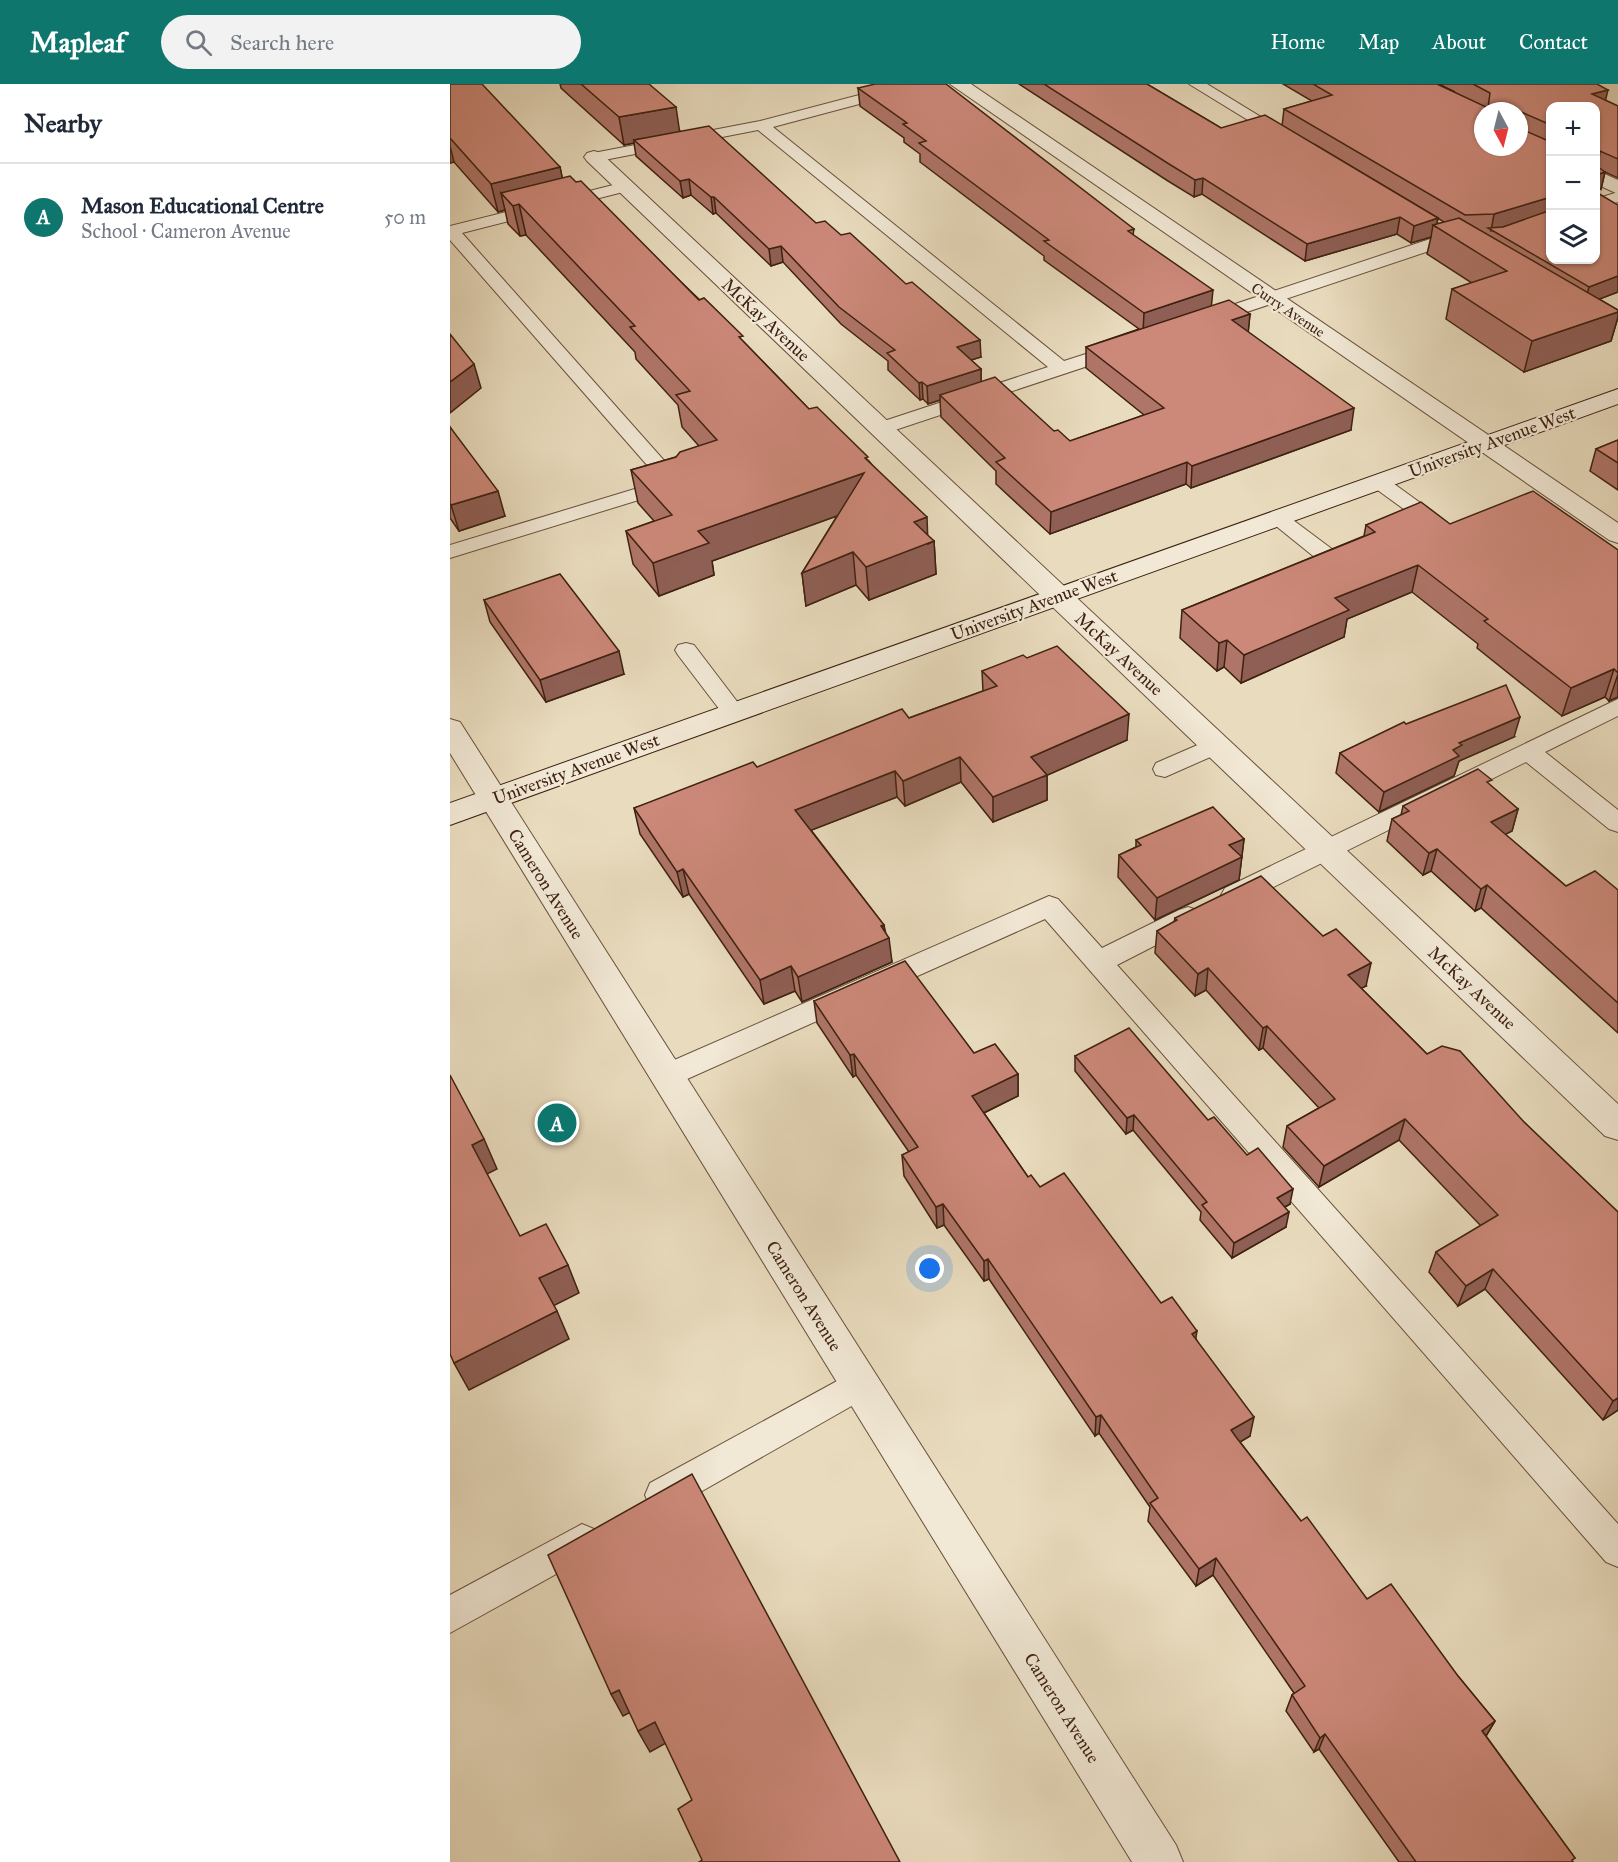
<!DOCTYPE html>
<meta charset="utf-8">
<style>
body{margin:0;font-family:"IM FELL Great Primer",serif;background:#f2f2f3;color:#1f2937}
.controls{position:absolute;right:18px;top:18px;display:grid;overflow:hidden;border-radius:12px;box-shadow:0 2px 4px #0004}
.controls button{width:54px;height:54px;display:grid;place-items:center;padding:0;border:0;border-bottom:2px solid #e0e1e3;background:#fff;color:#1f2937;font:30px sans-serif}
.compass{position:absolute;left:1024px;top:18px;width:54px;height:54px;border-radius:50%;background:#fff;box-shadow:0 2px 4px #0004;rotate:173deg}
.you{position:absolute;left:480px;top:1185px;width:21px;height:21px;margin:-15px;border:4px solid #fff;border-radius:50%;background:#1a73e8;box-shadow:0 0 0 9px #1a73e833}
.badge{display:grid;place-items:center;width:39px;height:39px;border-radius:50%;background:#0f766e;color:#fff;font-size:20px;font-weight:700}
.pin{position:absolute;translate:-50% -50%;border:3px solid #fff;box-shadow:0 2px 6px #0006}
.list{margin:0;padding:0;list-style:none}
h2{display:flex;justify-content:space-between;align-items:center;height:78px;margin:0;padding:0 24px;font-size:26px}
h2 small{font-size:20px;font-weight:400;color:#747a83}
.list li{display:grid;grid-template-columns:39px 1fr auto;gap:18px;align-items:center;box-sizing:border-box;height:108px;padding:0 24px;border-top:2px solid #e0e1e3}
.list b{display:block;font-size:22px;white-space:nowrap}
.list p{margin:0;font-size:20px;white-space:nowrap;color:#747a83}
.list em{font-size:20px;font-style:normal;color:#747a83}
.icon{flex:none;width:33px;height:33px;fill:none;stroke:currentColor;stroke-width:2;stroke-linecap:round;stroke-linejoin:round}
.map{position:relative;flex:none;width:1168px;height:1778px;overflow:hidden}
header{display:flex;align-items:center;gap:36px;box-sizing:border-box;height:84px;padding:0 30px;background:#0f766e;color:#fff}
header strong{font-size:28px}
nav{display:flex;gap:33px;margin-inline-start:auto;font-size:21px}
.search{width:420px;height:54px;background:#f2f2f3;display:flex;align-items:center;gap:15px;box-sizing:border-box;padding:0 21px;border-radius:33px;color:#747a83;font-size:22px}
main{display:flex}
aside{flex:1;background:#fff}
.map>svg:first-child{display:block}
</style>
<header>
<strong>Mapleaf</strong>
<div class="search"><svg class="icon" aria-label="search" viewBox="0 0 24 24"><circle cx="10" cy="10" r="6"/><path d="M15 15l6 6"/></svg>Search here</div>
<nav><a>Home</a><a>Map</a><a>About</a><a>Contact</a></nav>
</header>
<main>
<aside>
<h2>Nearby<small></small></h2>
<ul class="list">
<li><span class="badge">A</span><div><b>Mason Educational Centre</b><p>School · Cameron Avenue</p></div><em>50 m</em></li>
</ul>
</aside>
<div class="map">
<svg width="1168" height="1778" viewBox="0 0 1168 1778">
<rect width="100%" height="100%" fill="#e9dcbe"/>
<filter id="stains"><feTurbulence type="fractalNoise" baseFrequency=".00333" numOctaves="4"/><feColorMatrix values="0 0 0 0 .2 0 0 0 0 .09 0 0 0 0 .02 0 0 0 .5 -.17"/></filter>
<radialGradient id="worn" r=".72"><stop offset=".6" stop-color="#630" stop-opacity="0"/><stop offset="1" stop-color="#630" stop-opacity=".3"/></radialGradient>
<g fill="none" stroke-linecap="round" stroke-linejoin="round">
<defs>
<g id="service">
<polygon points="451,0 475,0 473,3 323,43 614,277 670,259 677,261 679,265 677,269 439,348 425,348 422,344 425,340 598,283 308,46 144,78 136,73 138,70 310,37"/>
<polygon points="739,0 757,0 842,52 834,57 829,55"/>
<polygon points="175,98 183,103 181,106 12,149 234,399 231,403 0,474 0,461 211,397 0,156 0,142"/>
<polygon points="1168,108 1168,118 1146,125 1146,115"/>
<polygon points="1015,150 1021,151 1023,155 1021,159 997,161 764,239 752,239 749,235 752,231 989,152"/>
<polygon points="929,392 936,394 998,439 1001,443 998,447 984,447 922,402 919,398 922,394"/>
<polygon points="828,428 835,430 894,474 897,479 894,484 878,484 821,438 818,434 821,430"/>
<polygon points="236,559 244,561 292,624 296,629 292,634 284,637 276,634 228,571 225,566 228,561"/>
<polygon points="1168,615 1168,632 1095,668 1168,726 1168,748 1159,745 1076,678 793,818 784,820 775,818 771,811 775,804"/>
<polygon points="766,653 774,655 778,661 774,667 715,693 706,691 703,685 706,679"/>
<polygon points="599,812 608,815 652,864 729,826 738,823 747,826 751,833 747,840 667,881 1168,1440 1168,1483 1156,1478 595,835 226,1000 216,1003 206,1000 202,992 206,984"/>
<polygon points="409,1285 421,1289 425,1300 421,1311 224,1423 212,1427 200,1423 195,1411 200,1399"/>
<polygon points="132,1440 144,1445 149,1457 144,1469 0,1549 0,1511"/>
</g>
<g id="minor">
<polygon points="500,0 521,0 1168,439 1168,459 1159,456"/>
<polygon points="144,67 151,69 1168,1020 1168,1056 1155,1052 137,77 134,73 137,69"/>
<polygon points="1146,86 1168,96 1168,110 1146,100"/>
<polygon points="0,635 10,638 726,1761 733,1778 682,1778 0,669"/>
</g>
<polygon id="secondary" points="1168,305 1168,320 0,741 0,719"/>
</defs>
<use href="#service" stroke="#69503c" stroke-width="2"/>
<use href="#minor" stroke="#69503c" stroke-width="2"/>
<use href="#secondary" stroke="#3e2110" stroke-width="2"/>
<use href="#service" fill="#f1e8d5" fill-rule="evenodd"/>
<use href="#minor" fill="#f1e8d5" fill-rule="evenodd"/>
<use href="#secondary" fill="#f1e8d5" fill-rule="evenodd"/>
</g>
<g fill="#af7568" stroke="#3e2110" stroke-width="1.5" fill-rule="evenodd">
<polygon points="0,0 110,83 112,94 126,98 294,258 359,325 419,377 478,452 484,457 486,490 419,516 406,501 356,522 352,489 387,432 262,477 264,491 209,512 183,480 176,447 204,437 188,419 181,386 226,373 249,362 232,343 228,321 186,275 185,268 76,151 70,152 58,140 55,126 48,128 4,78 0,79"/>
<polygon points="110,0 199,0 230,47 366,139 531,273 521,276 531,285 531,298 604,347 620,357 694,331 636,284 636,263 689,245 594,176 594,172 470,78 470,70 454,58 454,54 410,22 408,4 684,145 683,151 762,222 800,230 798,248 901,346 741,404 736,400 600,450 546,400 546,387 491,333 490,316 478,320 473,315 470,316 438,286 438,277 391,240 333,178 321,182 266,129 263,130 241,111 233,114 186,72 184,59 174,61 111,4"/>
<path d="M569,0H697L771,44L832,42L834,25L862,17L833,0H987L1005,8L989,0H1147L1155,16L1168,22V94L1155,88L1151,105L1101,22V176L1168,208L1149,215L1168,226V233L1161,257L1074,288L996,235L1002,205L1022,199L977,170L981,153L961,159L947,150L855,177L752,110L744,113L718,97ZM864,60L994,138L987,140L988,134Z"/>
<polygon points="0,343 55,432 9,447 0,434"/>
<polygon points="1168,356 1168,406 1140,387 1146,365"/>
<polygon points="1000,440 1168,466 1168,613 1159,617 1155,613 1112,632 1027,564 1028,560 962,508 897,535 894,553 791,599 774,583 767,587 730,554 732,526 914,452 916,441"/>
<polygon points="34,516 174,590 96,618 40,538"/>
<polygon points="577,574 677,656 597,691 597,716 543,738 511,698 455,722 447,713 361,746 434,841 442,878 352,918 345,907 314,920 239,810 233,813 190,750 184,724 459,634 533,607 532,587"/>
<polygon points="956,640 1064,653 1009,677 1004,692 929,728 886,689 890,669"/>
<polygon points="1040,701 1068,725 1062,747 1055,750 1116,802 1168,806 1168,949 1031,824 1025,827 981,787 973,791 937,757 942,735 951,731 953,722"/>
<polygon points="794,755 789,796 705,836 668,793 669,771 686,763 686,756"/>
<polygon points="725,834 916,902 911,904 977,970 1074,1038 1168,1128 1168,1326 1153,1336 1035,1205 1008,1222 979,1188 986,1168 1031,1142 949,1056 869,1103 833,1063 837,1042 869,1024 813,964 809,966 756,906 745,912 705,869 707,847 724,838"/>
<polygon points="364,917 524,969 568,990 568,1012 534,1029 578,1093 590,1103 711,1219 746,1255 800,1352 790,1358 851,1437 917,1515 1008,1592 1045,1637 1036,1652 1125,1774 1122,1776 1123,1778 949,1778 869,1665 864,1668 836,1627 842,1611 844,1609 763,1491 746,1502 698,1437 700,1423 649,1349 645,1352 539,1195 534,1197 494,1141 487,1144 454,1092 452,1071 459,1068 406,991 403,993 367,939"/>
<polygon points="625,972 758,1036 840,1120 835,1123 836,1143 782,1174 750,1136 751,1128 683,1046 676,1050 625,987"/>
</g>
<g fill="#8f5f55" stroke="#3e2110" stroke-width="1.5">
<polygon points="1158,6 1154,22 1142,10"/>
<polygon points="226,23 230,50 184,56 184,59 174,61 169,33"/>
<polygon points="0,62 4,78 0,79"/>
<polygon points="110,83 116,111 69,120 76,151 70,152 63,122 51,109 55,126 48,128 41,100"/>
<polygon points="1155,88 1151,105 1146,107 1146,91"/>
<polygon points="753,94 752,110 744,113 745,96"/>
<polygon points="239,95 241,111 233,114 230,97"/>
<polygon points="261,113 264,113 266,129 263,130"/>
<polygon points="1101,113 1101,128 1041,147 1044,130"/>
<polygon points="950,133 947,150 855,177 857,160"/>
<polygon points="988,134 986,143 983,141 981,153 961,159 964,142"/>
<polygon points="331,162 333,178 321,182 319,165"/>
<polygon points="1168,192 1168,208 1134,221 1139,203"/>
<polygon points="763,206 761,226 693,248 694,229"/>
<polygon points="1168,228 1168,233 1161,257 1074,288 1082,257"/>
<polygon points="800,230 798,251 782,236"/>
<polygon points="530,256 531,273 508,280 507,263"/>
<polygon points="24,280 31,304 0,329 0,298"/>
<polygon points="531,285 531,302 490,311 490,316 478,320 477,302"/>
<polygon points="472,298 473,315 470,316 469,299"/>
<polygon points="904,324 901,346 741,404 742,382"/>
<polygon points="737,378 736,400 600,450 601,428"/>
<polygon points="414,389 417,421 262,477 264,491 209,512 203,479 248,447"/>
<polygon points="48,407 55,432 9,447 1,421"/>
<polygon points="477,433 478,460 484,457 486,490 419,516 416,483 464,438"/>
<polygon points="403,468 406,501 356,522 352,489"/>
<polygon points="968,481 962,508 897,535 894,553 791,599 794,571 885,514"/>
<polygon points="777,556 774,583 767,587 769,559"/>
<polygon points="169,567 174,590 96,618 90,596"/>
<polygon points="1164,585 1155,613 1112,632 1121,604"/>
<polygon points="1168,590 1168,613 1159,617"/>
<polygon points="679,630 677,656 593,693 597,691 597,716 543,738 543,713 581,673"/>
<polygon points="1070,633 1064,653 1009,677 1004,692 929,728 934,708 1003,666 1009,659"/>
<polygon points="510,673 511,698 455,722 453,697"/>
<polygon points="445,687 447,713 349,751 345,726"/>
<polygon points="1068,725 1062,747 1035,761 1041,738"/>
<polygon points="794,755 789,796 705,836 707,814 779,761"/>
<polygon points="987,765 981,787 973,791 979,769"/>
<polygon points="233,785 239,810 233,813 227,788"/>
<polygon points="1037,801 1031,824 1025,827 1031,805"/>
<polygon points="434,841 435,855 439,854 442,878 352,918 348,893"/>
<polygon points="921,879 916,902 894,913 898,891"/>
<polygon points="341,882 345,907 314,920 310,896"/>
<polygon points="758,884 756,906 745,912 748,890"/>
<polygon points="817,942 813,964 809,966 813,944"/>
<polygon points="404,970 406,991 403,993 400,971"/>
<polygon points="568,990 568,1012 523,1034 522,1012"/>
<polygon points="684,1031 683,1046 676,1050 677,1034"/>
<polygon points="955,1035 949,1056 869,1103 874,1082"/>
<polygon points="34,1055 47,1085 35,1091 22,1061"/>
<polygon points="843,1105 840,1120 824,1129 827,1114"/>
<polygon points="493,1120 494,1141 487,1144 486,1123"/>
<polygon points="839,1128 836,1143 782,1174 784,1159"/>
<polygon points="538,1175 539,1195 534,1197 534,1177"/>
<polygon points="118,1181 129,1209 101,1223 89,1194"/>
<polygon points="1043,1185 1035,1205 1008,1222 1016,1202"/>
<polygon points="107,1227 119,1255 19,1306 4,1279"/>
<polygon points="747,1247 744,1267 742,1250"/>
<polygon points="1168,1314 1168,1326 1153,1336 1163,1317"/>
<polygon points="651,1331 649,1349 645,1352 646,1333"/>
<polygon points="804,1333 800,1352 778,1365 781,1346"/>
<polygon points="766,1474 763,1491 746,1502 749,1485"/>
<polygon points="169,1606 181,1628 173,1632 161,1610"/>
<polygon points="1045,1637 1036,1652 1032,1647"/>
<polygon points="205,1638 216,1659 200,1668 188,1647"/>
<polygon points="875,1650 869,1665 864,1668 870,1654"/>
</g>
<g fill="#cc8879" stroke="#3e2110" stroke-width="1.5" fill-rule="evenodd">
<polygon points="0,0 32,0 110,83 41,100 0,54"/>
<polygon points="131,0 199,0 226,23 169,33"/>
<polygon points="425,0 496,0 684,145 678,147 763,206 694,229 594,157 599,156 469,59 476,57 453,40 457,39 408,4"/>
<polygon points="594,0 697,0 771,44 815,31 988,134 964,142 950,133 857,160 753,94 745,96 719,80"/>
<path d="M863,0H987L1038,24L1040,9L1023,0H1147L1158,6L1142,10L1168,22V75L1150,67L1148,83L1155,88L1146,91V22H1101V41L1071,28V45L1101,58V113L1044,130L1015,131L834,25L882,11ZM1033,27H1069V63H1033Z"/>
<polygon points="259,42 366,139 375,137 391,151 400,149 456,200 462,198 530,256 507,263 531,285 477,302 472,298 469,299 437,269 445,266 389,223 331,162 319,165 264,113 261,113 239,95 230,97 184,56"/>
<polygon points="120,92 126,98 131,97 249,216 254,214 293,252 289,253 359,325 367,323 418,373 415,374 477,433 464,438 484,457 416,483 403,468 352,489 414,389 248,447 259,459 203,479 176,447 222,431 181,386 226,373 230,368 267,356 226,311 240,307 180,243 185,242 69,120 63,122 51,109"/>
<polygon points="1146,108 1168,121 1168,192 1139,203 1038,144 1053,143 1101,126 1101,176 1146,176"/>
<polygon points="1009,134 1168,226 1168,228 1082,257 1002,205 1057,187 983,141"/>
<polygon points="779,216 800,230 782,236 904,324 742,382 737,378 601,428 546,378 555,374 490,311 545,293 604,347 608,346 620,357 714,324 636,263"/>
<polygon points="0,250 24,280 0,298"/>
<polygon points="0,343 48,407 1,421 0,419"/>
<polygon points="1168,356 1168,379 1146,365"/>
<polygon points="1083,407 1168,466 1168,589 1164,585 1121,604 1034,537 1038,535 968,481 885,514 899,526 794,571 777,556 769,559 732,526 925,448 916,441 971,418 1000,440"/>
<polygon points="110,490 169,567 90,596 34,516"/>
<polygon points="607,562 679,630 581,673 597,691 543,713 510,673 453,697 445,687 345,726 434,841 431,842 439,854 348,893 341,882 310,896 233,785 227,788 184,724 303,678 307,683 452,625 459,634 547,602 532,587 573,571 577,574"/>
<polygon points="1056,601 1070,633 1009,659 1012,661 1003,666 1009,672 934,708 890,669 954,638 956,640"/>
<polygon points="1028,685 1042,696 1037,698 1068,725 1041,738 1116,802 1145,787 1168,806 1168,919 1037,801 1031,805 987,765 979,769 942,735 959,727 953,722"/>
<polygon points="763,723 794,755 779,761 792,773 707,814 669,771 691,761 686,756"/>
<polygon points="811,792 873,852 886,845 921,879 898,891 977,970 992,962 1010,967 1074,1038 1168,1128 1168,1314 1163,1317 1043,1185 1016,1202 986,1168 1048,1131 955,1035 874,1082 837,1042 885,1015 817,942 813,944 758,884 748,890 707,847 727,836 725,834"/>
<polygon points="455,877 524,969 545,960 568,990 522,1012 578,1093 581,1091 590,1103 614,1089 711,1219 722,1213 747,1247 742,1250 804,1333 781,1346 786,1353 851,1437 857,1433 917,1515 941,1500 1008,1592 1045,1637 1032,1647 1125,1774 1122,1776 1123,1778 966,1778 875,1650 870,1654 842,1611 855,1602 766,1474 749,1485 700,1419 708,1414 651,1331 646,1333 538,1175 534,1177 493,1120 486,1123 452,1071 468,1063 404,970 400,971 364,917"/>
<polygon points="679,944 758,1036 764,1033 797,1071 808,1064 843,1105 827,1114 839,1128 784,1159 752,1121 757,1118 684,1031 677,1034 625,972"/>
<polygon points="0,991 34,1055 22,1061 70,1152 96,1140 118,1181 89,1194 107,1227 4,1279 0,1270"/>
<polygon points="242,1390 450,1778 249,1778 252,1776 228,1725 242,1716 205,1638 188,1647 169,1606 161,1610 98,1471"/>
</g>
<g text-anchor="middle" stroke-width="4.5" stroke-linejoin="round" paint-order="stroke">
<g font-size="15" fill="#3e2110" stroke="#f1e8d5">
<text transform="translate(838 226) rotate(34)" y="5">Curry Avenue</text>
</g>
<g font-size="18" fill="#3e2110" stroke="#f1e8d5">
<text transform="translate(316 236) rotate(43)" y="6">McKay Avenue</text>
<text transform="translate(1042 358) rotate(-20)" y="6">University Avenue West</text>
<text transform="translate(584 521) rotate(-20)" y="6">University Avenue West</text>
<text transform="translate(669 570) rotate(43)" y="6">McKay Avenue</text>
<text transform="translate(126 685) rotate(-20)" y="6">University Avenue West</text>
<text transform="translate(96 800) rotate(58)" y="6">Cameron Avenue</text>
<text transform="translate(1022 904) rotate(43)" y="6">McKay Avenue</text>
<text transform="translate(354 1212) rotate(58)" y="6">Cameron Avenue</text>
<text transform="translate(612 1624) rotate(58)" y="6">Cameron Avenue</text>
</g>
</g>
<rect width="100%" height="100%" filter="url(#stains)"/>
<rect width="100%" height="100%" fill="url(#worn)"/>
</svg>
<div class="controls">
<button>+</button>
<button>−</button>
<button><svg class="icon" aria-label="layers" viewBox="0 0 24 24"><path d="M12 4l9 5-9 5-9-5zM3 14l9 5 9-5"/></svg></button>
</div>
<svg class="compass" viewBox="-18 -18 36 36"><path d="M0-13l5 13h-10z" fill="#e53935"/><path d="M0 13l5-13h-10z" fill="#747a83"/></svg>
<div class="you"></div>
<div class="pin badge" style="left:107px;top:1039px">A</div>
</div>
</main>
